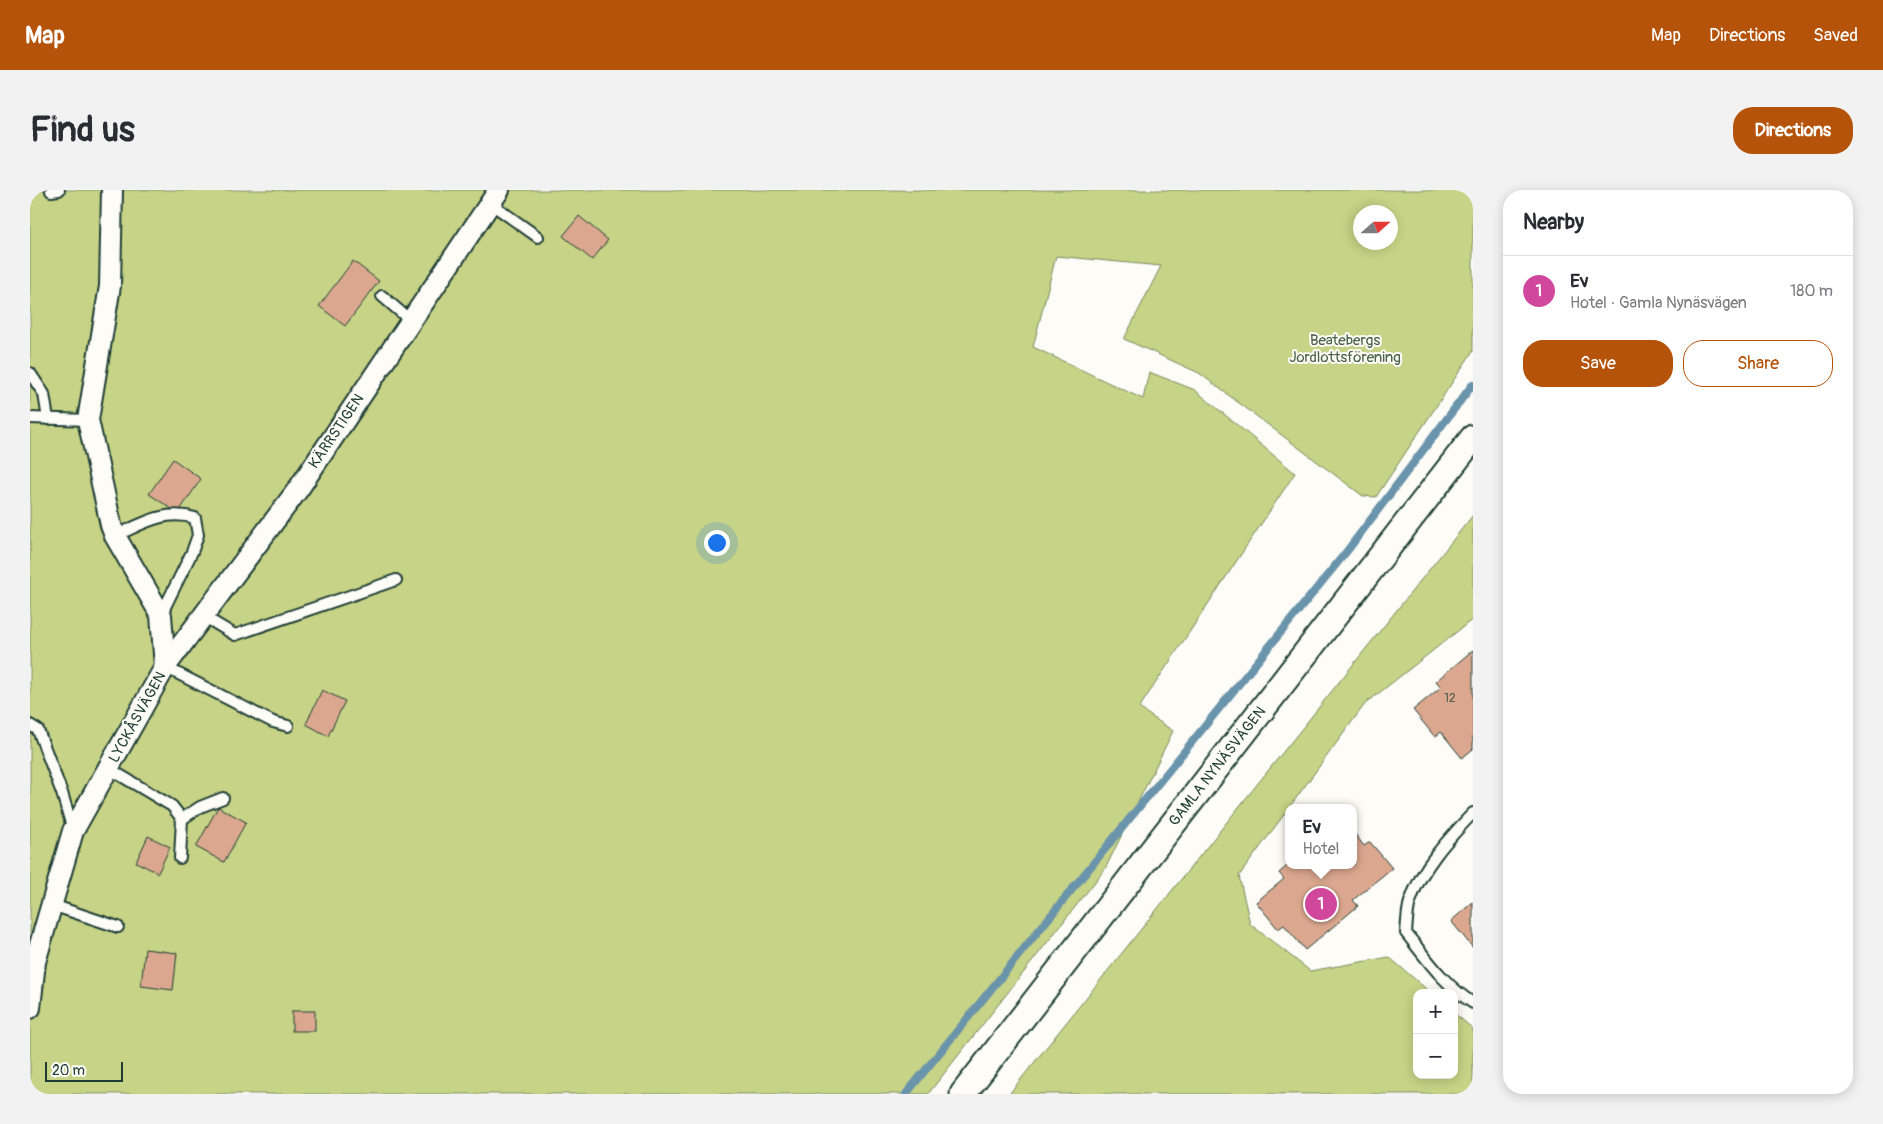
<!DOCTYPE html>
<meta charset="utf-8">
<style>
body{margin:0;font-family:Pangolin,sans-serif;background:#f2f2f3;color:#2b2b33}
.controls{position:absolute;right:15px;bottom:15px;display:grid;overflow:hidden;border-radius:10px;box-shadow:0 2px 12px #0003}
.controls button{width:45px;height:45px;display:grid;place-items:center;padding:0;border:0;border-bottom:1px solid #e1e1e2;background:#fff;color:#2b2b33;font:25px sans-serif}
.compass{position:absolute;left:1323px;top:15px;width:45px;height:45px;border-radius:50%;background:#fff;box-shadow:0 2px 12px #0003;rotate:69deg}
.scale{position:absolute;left:15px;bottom:12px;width:78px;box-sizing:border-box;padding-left:5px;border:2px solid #1f3d34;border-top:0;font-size:14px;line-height:18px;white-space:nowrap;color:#1f3d34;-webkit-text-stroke:4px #fdfcf7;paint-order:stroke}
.you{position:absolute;left:686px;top:352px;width:18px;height:18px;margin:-12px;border:4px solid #fff;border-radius:50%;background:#1a73e8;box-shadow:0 0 0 8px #1a73e833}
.badge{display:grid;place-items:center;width:32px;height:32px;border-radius:50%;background:#b45309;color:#fff;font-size:16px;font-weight:700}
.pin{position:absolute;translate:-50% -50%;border:2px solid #fff;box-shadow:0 1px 5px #0006}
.popup{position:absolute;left:1255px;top:614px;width:72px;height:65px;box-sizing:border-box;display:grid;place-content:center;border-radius:10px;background:#fff;filter:drop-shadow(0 1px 4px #0005);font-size:16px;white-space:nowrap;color:#7c7c81}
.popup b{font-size:19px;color:#2b2b33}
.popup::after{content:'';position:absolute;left:50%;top:100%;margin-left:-10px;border:10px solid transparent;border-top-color:#fff}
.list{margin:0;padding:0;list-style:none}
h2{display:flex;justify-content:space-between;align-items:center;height:65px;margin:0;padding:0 20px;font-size:21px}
h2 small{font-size:16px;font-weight:400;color:#7c7c81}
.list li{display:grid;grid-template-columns:32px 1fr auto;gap:15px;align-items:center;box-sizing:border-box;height:70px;padding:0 20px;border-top:1px solid #e1e1e2}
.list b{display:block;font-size:19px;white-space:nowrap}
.list p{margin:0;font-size:16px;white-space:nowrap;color:#7c7c81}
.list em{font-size:16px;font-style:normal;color:#7c7c81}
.actions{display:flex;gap:10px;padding:15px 20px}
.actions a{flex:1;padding:11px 0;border:1px solid #b45309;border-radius:20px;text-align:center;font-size:18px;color:#b45309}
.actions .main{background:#b45309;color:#fff}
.map{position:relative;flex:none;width:1443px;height:904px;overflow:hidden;border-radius:20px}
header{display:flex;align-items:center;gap:30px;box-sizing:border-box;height:70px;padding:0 25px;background:#b45309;color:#fff}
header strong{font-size:24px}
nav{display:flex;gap:28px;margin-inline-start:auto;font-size:18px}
.intro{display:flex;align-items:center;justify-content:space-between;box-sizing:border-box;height:120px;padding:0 30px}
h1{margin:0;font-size:35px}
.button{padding:12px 22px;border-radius:20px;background:#b45309;color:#fff;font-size:18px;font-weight:700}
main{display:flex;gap:30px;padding:0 30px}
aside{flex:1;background:#fff;border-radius:20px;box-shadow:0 2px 12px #0003}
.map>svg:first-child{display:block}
</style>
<header>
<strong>Map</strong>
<nav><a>Map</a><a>Directions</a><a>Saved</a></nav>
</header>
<div class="intro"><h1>Find us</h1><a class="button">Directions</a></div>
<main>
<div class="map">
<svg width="1443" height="904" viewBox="0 0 1443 904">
<rect width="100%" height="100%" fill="#fdfcf7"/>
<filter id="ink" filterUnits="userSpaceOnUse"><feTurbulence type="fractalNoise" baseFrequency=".02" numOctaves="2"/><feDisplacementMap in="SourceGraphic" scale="10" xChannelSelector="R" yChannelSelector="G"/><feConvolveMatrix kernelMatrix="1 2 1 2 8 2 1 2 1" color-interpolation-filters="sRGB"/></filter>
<g filter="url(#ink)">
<g fill="#c7d386" stroke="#73885d" fill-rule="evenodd">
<path d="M0,0H1443V161L1346,307L1333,306L1169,183L1094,149L1131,76L1026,66L1003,157L1113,209L1119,182L1165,200L1265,283L1109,518L1143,541L1075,679L898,904H0ZM1330,22H1360V52H1330Z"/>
<polygon points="1443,325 1443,429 1335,514 1209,686 1220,734 1280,781 1359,767 1401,803 1387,803 1387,885 1424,885 1424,823 1443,839 1443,904 979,904"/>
</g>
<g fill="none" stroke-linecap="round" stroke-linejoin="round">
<polyline stroke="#6b94ab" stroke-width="8" points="876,904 1317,361 1443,194"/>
</g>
<g fill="#dba88f" stroke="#1f3d34">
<polygon points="549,26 578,50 562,70 533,46"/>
<polygon points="323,71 349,91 315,136 289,116"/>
<polygon points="143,269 171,289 148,323 119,304"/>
<polygon points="1443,460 1443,559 1432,568 1411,542 1405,547 1383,520 1411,497 1406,491"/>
<polygon points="292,500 315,511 298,546 276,534"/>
<polygon points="188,617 216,632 194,672 166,657"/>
<polygon points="1324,643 1334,656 1340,652 1362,678 1323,710 1328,716 1275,760 1254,735 1248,739 1226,712 1254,689 1249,683 1258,675 1324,675"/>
<polygon points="118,646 140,657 128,683 106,672"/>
<polygon points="1443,712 1443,758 1421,731"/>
<polygon points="115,759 147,763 143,800 111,796"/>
<rect x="262" y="821" width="23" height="20"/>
</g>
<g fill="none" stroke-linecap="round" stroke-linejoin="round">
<defs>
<g id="service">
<polyline points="21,1 29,0"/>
<polyline points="460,13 508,47"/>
<polyline points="352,106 381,131"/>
<polyline points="0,183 14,204 18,229"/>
<polyline points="0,228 58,230"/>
<path d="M85,346C112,334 134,319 165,328L168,345L162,362L131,425"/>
<polyline points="173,426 205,445 366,390"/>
<polyline points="135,477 243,532 258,536"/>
<polyline points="0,535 8,540 32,603 43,640"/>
<polyline points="78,578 142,616 152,629 150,668"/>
<path d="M1443,623C1419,648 1391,678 1380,712C1377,721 1377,733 1376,743C1396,768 1415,796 1443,813"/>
<polyline points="152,629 170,617 193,608"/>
<polyline points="22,715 88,737"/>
</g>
<g id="minor">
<polyline points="82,0 80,96 58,230 81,335 85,346 131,425 135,477"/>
<polyline points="0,818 5,772 43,641 135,477 269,298 469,0"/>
</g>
<polyline id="tertiary" points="933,904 1443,248"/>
</defs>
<use href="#service" stroke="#1f3d34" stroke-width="14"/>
<use href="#minor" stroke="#1f3d34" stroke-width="24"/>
<use href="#tertiary" stroke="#1f3d34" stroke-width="29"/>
<use href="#service" stroke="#fdfcf7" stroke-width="10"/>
<use href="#minor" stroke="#fdfcf7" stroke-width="20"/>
<use href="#tertiary" stroke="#fdfcf7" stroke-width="25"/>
</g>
</g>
<g text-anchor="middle" stroke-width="4" stroke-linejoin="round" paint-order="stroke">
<g font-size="12" fill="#4e584b">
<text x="1420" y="512">12</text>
</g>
<g font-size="15" fill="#496248" stroke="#fdfcf7">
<text x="1315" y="155">Beatebergs<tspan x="1315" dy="17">Jordlottsförening</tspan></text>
</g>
<g font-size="15" fill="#1f3d34" stroke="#fdfcf7">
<text transform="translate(306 241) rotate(-56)" y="5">KÄRRSTIGEN</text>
<text transform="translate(107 527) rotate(-61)" y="5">LYCKÅSVÄGEN</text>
<text transform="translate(1187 576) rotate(-52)" y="5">GAMLA NYNÄSVÄGEN</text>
</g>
</g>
</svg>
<div class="controls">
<button>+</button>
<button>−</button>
</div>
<svg class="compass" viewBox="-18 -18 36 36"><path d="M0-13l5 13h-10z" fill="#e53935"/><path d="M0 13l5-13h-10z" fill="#7c7c81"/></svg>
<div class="scale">20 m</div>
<div class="you"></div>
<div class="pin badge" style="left:1291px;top:714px;background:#d1479c">1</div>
<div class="popup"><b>Ev</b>Hotel</div>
</div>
<aside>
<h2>Nearby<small></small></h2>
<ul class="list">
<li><span class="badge" style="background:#d1479c">1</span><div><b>Ev</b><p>Hotel · Gamla Nynäsvägen</p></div><em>180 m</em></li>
</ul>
<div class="actions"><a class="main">Save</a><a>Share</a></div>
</aside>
</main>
